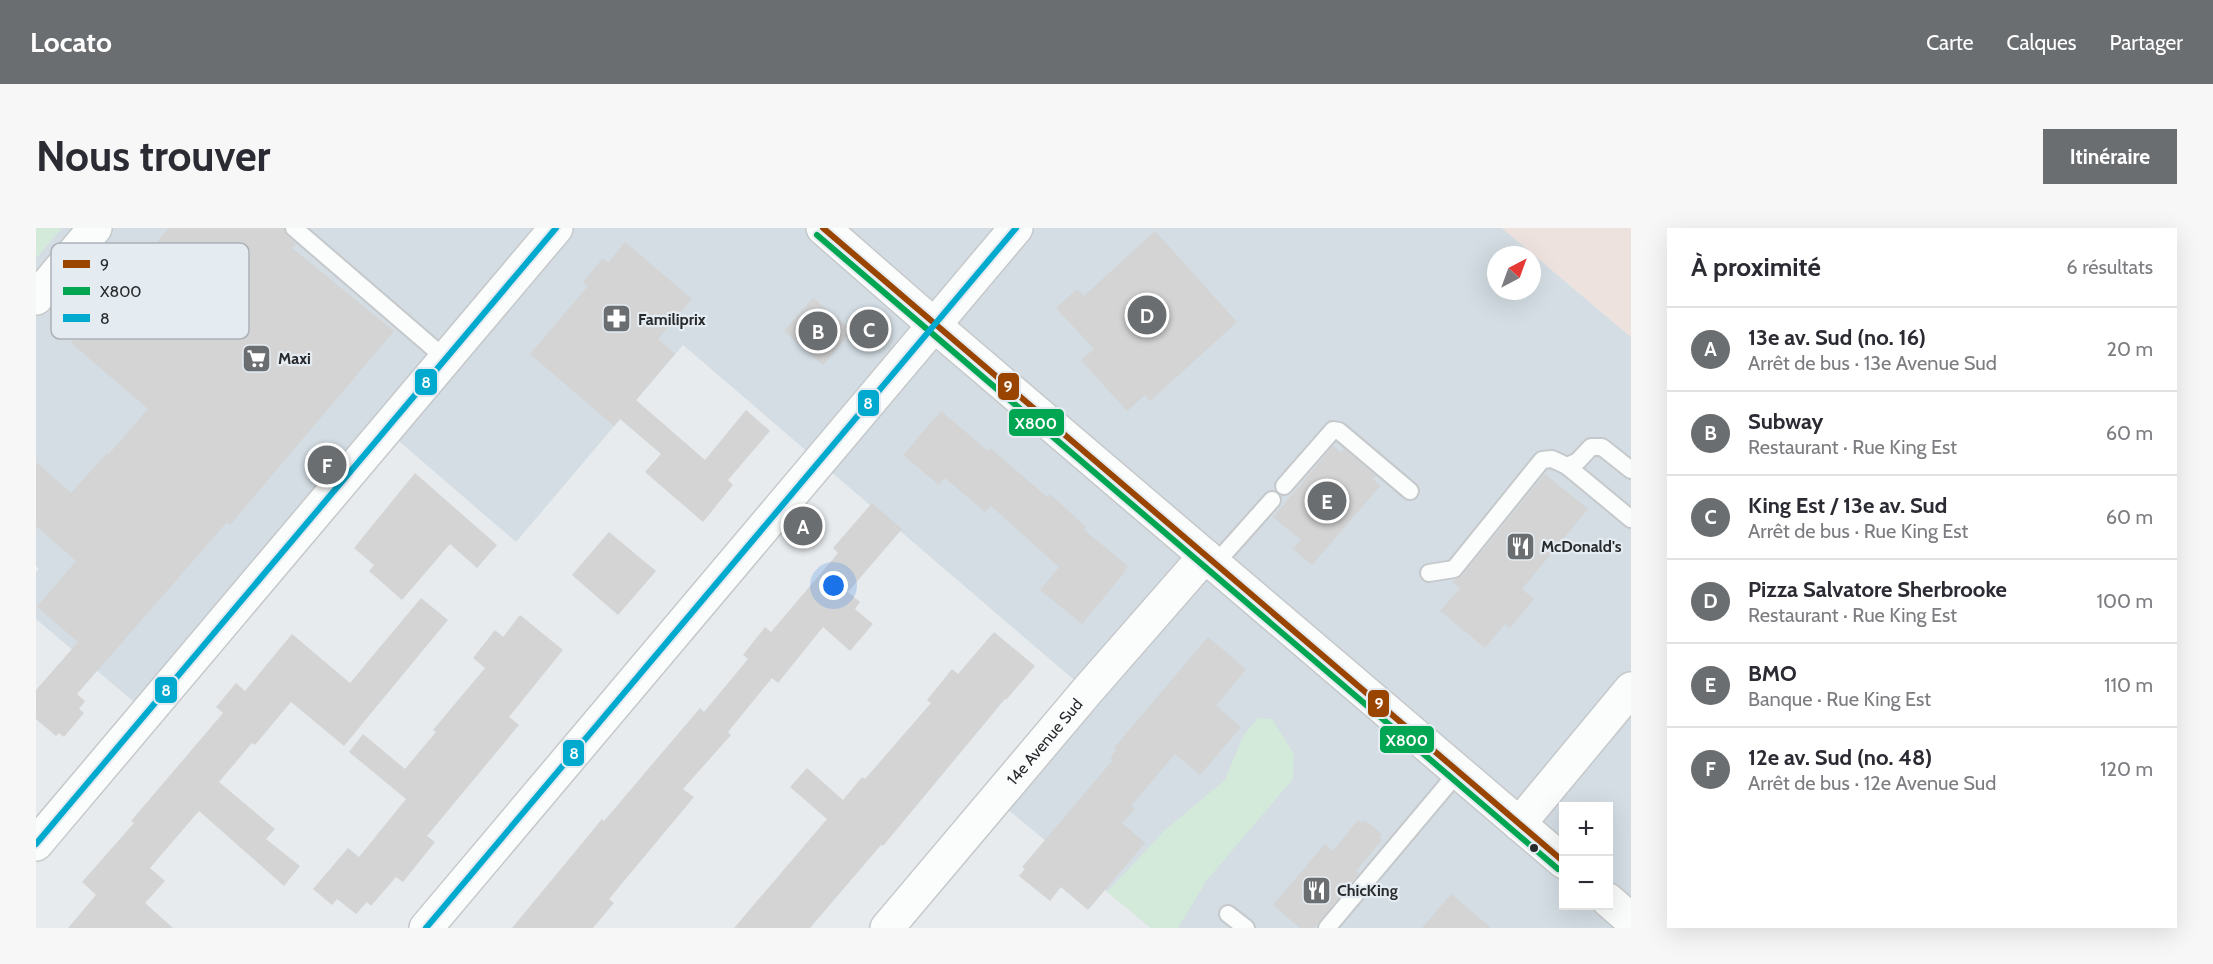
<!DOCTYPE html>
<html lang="fr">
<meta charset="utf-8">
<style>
body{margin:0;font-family:Cabin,sans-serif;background:#f7f7f7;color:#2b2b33}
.controls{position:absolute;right:18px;bottom:18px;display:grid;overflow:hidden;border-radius:0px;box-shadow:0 6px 24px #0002}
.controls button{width:54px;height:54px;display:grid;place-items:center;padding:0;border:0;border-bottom:2px solid #e1e1e2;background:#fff;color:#2b2b33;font:30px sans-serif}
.compass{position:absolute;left:1451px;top:18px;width:54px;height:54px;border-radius:50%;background:#fff;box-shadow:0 6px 24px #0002;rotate:41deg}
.you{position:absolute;left:798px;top:358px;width:21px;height:21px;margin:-15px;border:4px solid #fff;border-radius:50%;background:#1a73e8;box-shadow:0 0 0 9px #1a73e833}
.badge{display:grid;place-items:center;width:39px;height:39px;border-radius:50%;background:#6b6e71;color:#fff;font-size:20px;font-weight:700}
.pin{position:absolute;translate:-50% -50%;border:3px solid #fff;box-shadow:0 2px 6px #0006}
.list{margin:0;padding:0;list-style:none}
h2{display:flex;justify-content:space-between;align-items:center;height:78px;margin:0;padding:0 24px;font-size:26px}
h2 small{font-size:20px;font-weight:400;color:#7c7c81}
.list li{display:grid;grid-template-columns:39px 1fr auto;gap:18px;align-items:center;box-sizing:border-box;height:84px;padding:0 24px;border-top:2px solid #e1e1e2}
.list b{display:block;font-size:22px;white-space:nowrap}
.list p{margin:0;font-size:20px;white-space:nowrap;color:#7c7c81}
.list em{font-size:20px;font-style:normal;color:#7c7c81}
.map{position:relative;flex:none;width:1595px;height:700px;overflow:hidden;border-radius:0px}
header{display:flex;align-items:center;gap:36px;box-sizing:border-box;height:84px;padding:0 30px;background:#6b6e71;color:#fff}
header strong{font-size:28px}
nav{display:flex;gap:33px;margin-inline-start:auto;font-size:21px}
.intro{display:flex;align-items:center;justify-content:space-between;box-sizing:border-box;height:144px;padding:0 36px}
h1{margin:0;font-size:42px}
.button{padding:15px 27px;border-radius:0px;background:#6b6e71;color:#fff;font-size:21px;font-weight:700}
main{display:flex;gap:36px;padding:0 36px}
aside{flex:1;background:#fff;border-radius:0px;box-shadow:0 6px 24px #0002}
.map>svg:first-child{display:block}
</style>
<header>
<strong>Locato</strong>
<nav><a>Carte</a><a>Calques</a><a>Partager</a></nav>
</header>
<div class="intro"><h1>Nous trouver</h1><a class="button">Itinéraire</a></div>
<main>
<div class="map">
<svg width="1595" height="700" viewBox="0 0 1595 700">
<rect width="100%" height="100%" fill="#e7ebee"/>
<path fill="#d3dde3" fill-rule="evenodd" d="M26,0H1466L1595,109V700H1115L959,571L1051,463L647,117L480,314L350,202L111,485L0,391V344L3,341L0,338V30ZM1460,27H1496V63H1460ZM1528,578H1572V678H1528Z"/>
<polygon fill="#eee2df" points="1466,0 1595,0 1595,109"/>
<g fill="#d3e9d9">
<polygon points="0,0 26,0 0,30"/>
<polygon points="1222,490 1236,491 1258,526 1257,551 1171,652 1142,700 1115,700 1071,664 1129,602 1189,552 1207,508"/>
</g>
<g fill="#d4d4d4">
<polygon points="133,0 247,0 251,8 260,16 256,20 358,103 194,297 191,294 41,466 49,473 43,481 48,485 28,509 23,505 20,508 0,491 0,462 42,414 1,379 40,333 0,298 0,234 35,265 71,225 73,226 112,181 35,115"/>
<polygon points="1119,3 1201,94 1114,173 1109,167 1091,183 1045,132 1058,121 1020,80 1041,61 1048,68"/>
<polygon points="589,14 656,71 622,111 639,126 600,172 669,232 710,182 734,203 692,252 697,257 667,294 609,244 625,226 584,191 578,198 494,126 552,58 547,54 567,30 572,35"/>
<polygon points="777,70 816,103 787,137 748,103"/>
<polygon points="905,183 952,223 954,220 1011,269 1014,266 1050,299 1048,302 1092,338 1088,343 1089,344 1046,396 1004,362 1023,339 955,278 949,284 909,250 903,257 867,227"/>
<polygon points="1297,218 1305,225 1308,221 1340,248 1337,251 1344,258 1276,337 1257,321 1265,312 1237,289"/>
<polygon points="379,245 461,317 441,340 414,316 366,372 333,343 338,337 318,320"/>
<polygon points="1509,246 1552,281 1486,361 1498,371 1474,400 1469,396 1449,420 1404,383 1424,360 1416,354 1426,348"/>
<polygon points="836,275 866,301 812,364 824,374 819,381 837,396 814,423 787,399 742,455 736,450 692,504 695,507 647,561 658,569 573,671 578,675 557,700 476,700 566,591 568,593 664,480 668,484 712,431 707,427 729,399 735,404 802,325 797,320"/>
<polygon points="573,304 620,343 582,387 536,347"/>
<polygon points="385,370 412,392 308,518 255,474 219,517 216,515 183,554 239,601 230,611 264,638 248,658 163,583 114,640 129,653 109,675 137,700 32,700 60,667 46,654 98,595 95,593 187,485 180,479 200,455 209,463 256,406 314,455"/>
<polygon points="484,387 527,422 473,489 483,497 391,608 399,614 367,654 360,649 335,678 331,674 320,686 301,671 296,677 277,661 312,620 323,629 370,571 313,524 327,506 369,541 400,504 397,502 449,440 437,430 459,402 467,409"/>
<polygon points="958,404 999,438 970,472 969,471 847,618 845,617 774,700 698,700 791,591 754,559 771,540 807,572 826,549 829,551 895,475 891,472 916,441 922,446"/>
<polygon points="1172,409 1210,441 1180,478 1205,499 1164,547 1139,526 1095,578 1099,581 1086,595 1109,615 1052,682 1025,659 1014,673 983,648 989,641 986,639 1077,532 1074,530 1080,522 1078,520"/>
<polygon points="1322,592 1326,595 1328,592 1346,606 1343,610 1346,612 1320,643 1323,645 1278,700 1264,700 1237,677 1289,616 1297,623"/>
<polygon points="1415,666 1455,700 1386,700"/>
</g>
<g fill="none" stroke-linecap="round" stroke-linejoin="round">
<defs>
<g id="service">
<polyline points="258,0 410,131"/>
<polyline points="1531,238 1595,291"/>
<polyline points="1248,258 1297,202 1303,203 1374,263"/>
<polyline points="1179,336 1236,272"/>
<polyline points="1393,345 1418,341 1506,232 1516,231 1531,238 1542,233 1555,219 1566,219 1595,242"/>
<polyline points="1192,686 1210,700"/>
<polyline points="1291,700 1422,544"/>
</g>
<g id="minor">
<polyline points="0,70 59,0"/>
<polyline points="1483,596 1595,461"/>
<path id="s1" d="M851,700L1051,463L1169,328"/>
</g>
<g id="secondary">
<polyline points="0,616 520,0"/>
<polyline points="390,700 980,0"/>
</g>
<g id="primary">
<polyline points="787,0 898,97 1528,634"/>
<polyline points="1572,672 1595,692"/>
</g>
</defs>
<use href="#service" stroke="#c6c9cb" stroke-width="20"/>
<use href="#minor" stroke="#c6c9cb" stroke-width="36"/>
<use href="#secondary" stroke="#c6c9cb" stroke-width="36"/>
<use href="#primary" stroke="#c6c9cb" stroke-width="36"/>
<use href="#service" stroke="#fbfcfc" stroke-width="16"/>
<use href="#minor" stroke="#fbfcfc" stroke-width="33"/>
<use href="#secondary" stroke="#fbfcfc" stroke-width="33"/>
<use href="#primary" stroke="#fbfcfc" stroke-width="33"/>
<defs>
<polyline id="bus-1" points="787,0 1528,634"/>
<polyline id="bus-2" points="781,7 1522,641"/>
<g id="bus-3">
<polyline points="0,616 520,0"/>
<polyline points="390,700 980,0"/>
</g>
</defs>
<use href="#bus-1" stroke="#e4ebf1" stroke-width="10"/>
<use href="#bus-2" stroke="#e4ebf1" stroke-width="10"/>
<use href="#bus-3" stroke="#e4ebf1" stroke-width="10"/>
<use href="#bus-1" stroke="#994500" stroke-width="6"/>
<use href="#bus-2" stroke="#00a651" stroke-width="6"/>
<use href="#bus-3" stroke="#00a9ce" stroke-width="6"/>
</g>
<defs>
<symbol id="pharmacy-square" viewBox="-11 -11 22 22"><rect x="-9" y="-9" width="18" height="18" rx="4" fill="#6b6e71" stroke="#e4ebf1"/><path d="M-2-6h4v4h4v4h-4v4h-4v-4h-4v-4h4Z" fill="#fff"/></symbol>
<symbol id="supermarket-square" viewBox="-11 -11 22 22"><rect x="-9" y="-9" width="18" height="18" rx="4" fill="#6b6e71" stroke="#e4ebf1"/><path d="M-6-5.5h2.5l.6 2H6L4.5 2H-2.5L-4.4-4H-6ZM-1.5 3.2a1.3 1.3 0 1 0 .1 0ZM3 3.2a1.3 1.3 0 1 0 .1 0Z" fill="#fff"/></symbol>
<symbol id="restaurant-square" viewBox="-11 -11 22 22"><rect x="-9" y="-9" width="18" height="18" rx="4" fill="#6b6e71" stroke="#e4ebf1"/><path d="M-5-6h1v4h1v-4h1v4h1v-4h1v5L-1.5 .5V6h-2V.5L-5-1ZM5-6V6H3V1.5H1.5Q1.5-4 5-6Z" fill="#fff"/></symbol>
</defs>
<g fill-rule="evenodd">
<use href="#pharmacy-square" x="564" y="74" width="33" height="33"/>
<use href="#supermarket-square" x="204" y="114" width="33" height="33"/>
<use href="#restaurant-square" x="1468" y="302" width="33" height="33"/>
<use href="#restaurant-square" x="1264" y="646" width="33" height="33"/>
</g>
<circle fill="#282b2d" stroke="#e4ebf1" stroke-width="2" cx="1498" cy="620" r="5"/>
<g text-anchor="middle" stroke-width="4.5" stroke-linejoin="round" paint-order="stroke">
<g font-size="16" font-weight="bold" fill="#282b2d" stroke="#e4ebf1" text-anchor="start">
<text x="602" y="97">Familiprix</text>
<text x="242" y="136">Maxi</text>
<text x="1505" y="324">McDonald's</text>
<text x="1301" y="668">ChicKing</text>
</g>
<g font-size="16" fill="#282b2d" stroke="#e4ebf1">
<text dy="6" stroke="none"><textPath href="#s1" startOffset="244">14e Avenue Sud</textPath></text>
</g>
</g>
<rect x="15" y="15" width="198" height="96" rx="9" fill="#e4ebf1" stroke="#acb1b6" stroke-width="1.5"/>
<rect x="27" y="32" width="27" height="8" fill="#994500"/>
<rect x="27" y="59" width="27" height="8" fill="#00a651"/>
<rect x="27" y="86" width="27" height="8" fill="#00a9ce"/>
<g font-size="16" fill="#282b2d">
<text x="64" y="42">9</text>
<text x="64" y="69">X800</text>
<text x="64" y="96">8</text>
</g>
<g stroke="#e4ebf1" stroke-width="2">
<rect x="378" y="140" width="24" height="28" rx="6" fill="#00a9ce"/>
<rect x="961" y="144" width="23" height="29" rx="6" fill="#994500"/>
<rect x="821" y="161" width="23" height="28" rx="6" fill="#00a9ce"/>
<rect x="972" y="180" width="57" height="29" rx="6" fill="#00a651"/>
<rect x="118" y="448" width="24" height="28" rx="6" fill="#00a9ce"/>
<rect x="1331" y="461" width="23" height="29" rx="6" fill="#994500"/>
<rect x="1343" y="497" width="56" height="29" rx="6" fill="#00a651"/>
<rect x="526" y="511" width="23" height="28" rx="6" fill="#00a9ce"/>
</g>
<g font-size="16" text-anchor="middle" font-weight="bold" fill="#fff">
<text x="390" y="160">8</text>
<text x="972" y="164">9</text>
<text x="832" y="181">8</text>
<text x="1000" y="201">X800</text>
<text x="130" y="468">8</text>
<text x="1343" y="481">9</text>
<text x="1371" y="518">X800</text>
<text x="538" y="531">8</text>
</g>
</svg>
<div class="controls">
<button>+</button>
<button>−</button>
</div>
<svg class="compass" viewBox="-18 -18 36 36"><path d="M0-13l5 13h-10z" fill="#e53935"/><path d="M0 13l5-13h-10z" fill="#7c7c81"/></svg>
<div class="you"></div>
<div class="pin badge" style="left:767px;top:298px">A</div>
<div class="pin badge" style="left:782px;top:103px">B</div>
<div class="pin badge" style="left:833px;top:101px">C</div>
<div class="pin badge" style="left:1111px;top:87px">D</div>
<div class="pin badge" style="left:1291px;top:273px">E</div>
<div class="pin badge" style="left:291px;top:237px">F</div>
</div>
<aside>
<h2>À proximité<small>6 résultats</small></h2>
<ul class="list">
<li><span class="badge">A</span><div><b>13e av. Sud (no. 16)</b><p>Arrêt de bus · 13e Avenue Sud</p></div><em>20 m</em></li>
<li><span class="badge">B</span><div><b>Subway</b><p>Restaurant · Rue King Est</p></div><em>60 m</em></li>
<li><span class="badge">C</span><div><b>King Est / 13e av. Sud</b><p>Arrêt de bus · Rue King Est</p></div><em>60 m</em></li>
<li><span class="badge">D</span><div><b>Pizza Salvatore Sherbrooke</b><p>Restaurant · Rue King Est</p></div><em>100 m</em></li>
<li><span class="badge">E</span><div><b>BMO</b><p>Banque · Rue King Est</p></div><em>110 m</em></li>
<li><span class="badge">F</span><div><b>12e av. Sud (no. 48)</b><p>Arrêt de bus · 12e Avenue Sud</p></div><em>120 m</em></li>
</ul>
</aside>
</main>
